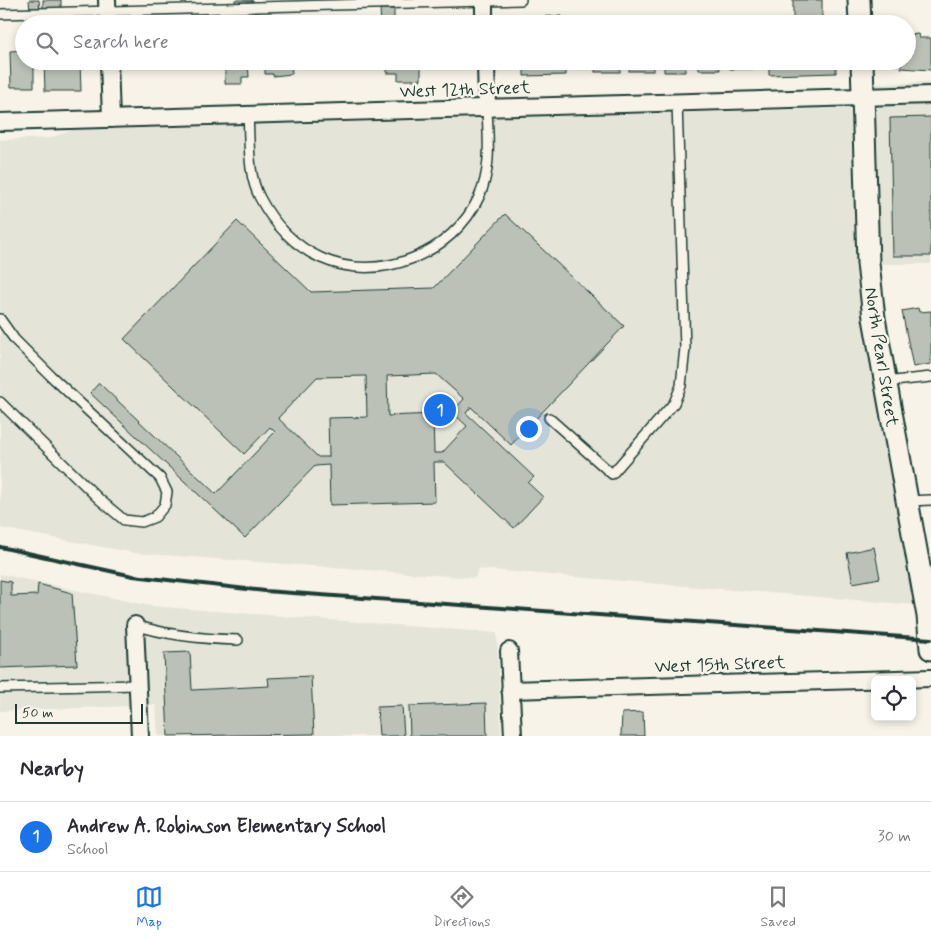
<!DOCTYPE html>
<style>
body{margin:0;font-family:Mynerve,sans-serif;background:#f2f2f3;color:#2b2b33}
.controls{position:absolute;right:15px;bottom:15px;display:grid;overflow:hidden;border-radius:8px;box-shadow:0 2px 8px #0003}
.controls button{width:45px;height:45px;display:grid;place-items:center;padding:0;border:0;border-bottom:1px solid #e1e1e2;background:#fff;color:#2b2b33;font:25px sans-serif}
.scale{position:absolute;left:15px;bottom:12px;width:128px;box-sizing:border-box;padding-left:5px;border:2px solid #1f3d34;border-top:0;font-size:14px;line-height:18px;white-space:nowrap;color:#1f3d34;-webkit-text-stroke:4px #f7f3e8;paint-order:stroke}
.you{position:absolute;left:528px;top:428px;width:18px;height:18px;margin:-12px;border:4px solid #fff;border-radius:50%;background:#1a73e8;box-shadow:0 0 0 8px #1a73e833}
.badge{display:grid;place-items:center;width:32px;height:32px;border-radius:50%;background:#1a73e8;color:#fff;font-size:16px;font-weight:700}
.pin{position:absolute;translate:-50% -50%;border:2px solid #fff;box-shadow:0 1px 5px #0006}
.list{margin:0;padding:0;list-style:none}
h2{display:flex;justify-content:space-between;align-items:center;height:65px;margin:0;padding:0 20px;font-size:21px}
h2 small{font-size:16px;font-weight:400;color:#7c7c81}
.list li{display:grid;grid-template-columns:32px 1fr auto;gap:15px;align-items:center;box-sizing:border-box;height:70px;padding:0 20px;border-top:1px solid #e1e1e2}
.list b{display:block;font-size:19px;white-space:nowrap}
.list p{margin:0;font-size:16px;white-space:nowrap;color:#7c7c81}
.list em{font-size:16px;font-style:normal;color:#7c7c81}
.icon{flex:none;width:28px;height:28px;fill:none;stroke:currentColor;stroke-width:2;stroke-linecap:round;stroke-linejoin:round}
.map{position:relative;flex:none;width:931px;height:736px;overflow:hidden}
.search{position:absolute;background:#fff;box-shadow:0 2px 8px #0003;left:15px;right:15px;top:15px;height:55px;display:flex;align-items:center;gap:12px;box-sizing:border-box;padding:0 18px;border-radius:28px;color:#7c7c81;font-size:19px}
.sheet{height:135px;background:#fff}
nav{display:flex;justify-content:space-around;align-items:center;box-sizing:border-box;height:70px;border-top:1px solid #e1e1e2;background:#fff;font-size:14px;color:#7c7c81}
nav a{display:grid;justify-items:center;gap:2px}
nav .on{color:#1a73e8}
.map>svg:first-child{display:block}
</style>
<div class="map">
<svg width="931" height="736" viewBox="0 0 931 736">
<rect width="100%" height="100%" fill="#f7f3e8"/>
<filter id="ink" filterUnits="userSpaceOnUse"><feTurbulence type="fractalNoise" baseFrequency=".02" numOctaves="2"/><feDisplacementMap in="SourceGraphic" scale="10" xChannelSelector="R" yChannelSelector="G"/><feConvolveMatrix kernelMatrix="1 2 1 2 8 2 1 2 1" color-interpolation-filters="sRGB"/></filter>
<g filter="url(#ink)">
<g fill="#e5e4d9">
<polygon points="931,82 931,264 878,264 874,84"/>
<polygon points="850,108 858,293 916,605 478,569 475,578 135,553 0,528 0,140 50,138 73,130"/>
<polygon points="0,574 151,606 497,633 501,736 158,736 156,705 0,711"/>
</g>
<g fill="#bbc1b6" stroke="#1f3d34" fill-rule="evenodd">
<polygon points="29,0 39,0 40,12 30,12"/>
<rect x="43" y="0" width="18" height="10"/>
<rect x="235" y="0" width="17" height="5"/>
<rect x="793" y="0" width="29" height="21"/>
<polygon points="380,9 394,9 394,24 381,24"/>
<polygon points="562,16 563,24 521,24 521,17"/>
<polygon points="74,17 74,24 46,24 46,18"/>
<polygon points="186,18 186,24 146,24 145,19"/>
<polygon points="261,19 295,19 295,24 262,24"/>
<polygon points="918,34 919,38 931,38 931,70 901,68 901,61 907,61 907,35"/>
<polygon points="24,50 24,61 34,61 34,87 11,87 10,51"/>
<polygon points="44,61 80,61 81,91 45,91"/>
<rect x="146" y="61" width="42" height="3"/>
<polygon points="225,61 248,61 249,77 242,77 242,84 225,84"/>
<polygon points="265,61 291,61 292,74 273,76 273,74 265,74"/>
<polygon points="387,61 421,61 421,80 398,80 398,73 387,73"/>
<polygon points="524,61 566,61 566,75 524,76"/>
<rect x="595" y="61" width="25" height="11"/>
<rect x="629" y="61" width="24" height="10"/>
<polygon points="661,61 687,61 685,62 685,72 664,72 664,63"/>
<polygon points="696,61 721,61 721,64 719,64 720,70 699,70 699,64 696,64"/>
<polygon points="730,61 752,61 753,69 730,69"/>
<polygon points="769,61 836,61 836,73 769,75"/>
<polygon points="931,117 931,256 893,256 890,118"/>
<path d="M505,214L624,326L511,445L471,407L466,413L534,477L528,483L543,497L514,528L444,462H434L435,502L330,505L329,465L315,466L245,538L90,393L99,383L216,494L275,432L270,427L244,454L124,339L237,221L311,292L434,288ZM436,374L464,399L452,412L467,426L442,453H434L433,414L388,416L387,376ZM366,376L367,417L328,418L329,457H318L278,418L317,377Z"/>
<polygon points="918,308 919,312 931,311 931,364 913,367 902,311"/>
<polygon points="874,547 880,578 853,583 847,553"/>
<polygon points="0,580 11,582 11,596 37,595 38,584 72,593 77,665 0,668"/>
<polygon points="190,652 192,690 269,686 268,678 311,676 314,734 168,736 164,653"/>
<polygon points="486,703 487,736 410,736 409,706"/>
<polygon points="402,706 404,736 379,736 377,707"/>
<polygon points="643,712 644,736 621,736 622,713"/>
</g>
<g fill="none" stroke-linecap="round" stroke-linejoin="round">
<defs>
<g id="service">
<polyline points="0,14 521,0"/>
<path d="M248,115C250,142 247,174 260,198C273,223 294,246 321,258C378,284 453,254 479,197C492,169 488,139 487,108"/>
<polyline points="0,319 15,340 51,376 160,478 167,492 165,505 155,517 142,522 124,520 99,499 0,402"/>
<polyline points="885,382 931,377"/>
<polyline points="549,418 612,474 674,403 681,386 685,348 677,103"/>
<polyline points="907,501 931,500"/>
<path d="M135,625C169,636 203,639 238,640"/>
<polyline points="0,688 138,685"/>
</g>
<g id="minor">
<polyline points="107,0 108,24"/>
<polyline points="484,0 484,24"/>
<polyline points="109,61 111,119"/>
<polyline points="486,61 487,108"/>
<polyline points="0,122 931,95"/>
<polyline points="135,625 140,736"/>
<polyline points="509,651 513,736"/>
<polyline points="510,690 931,678"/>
</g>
<g id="tertiary">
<polyline points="859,0 860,24"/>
<polyline points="862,61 868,263 874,318 928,616 931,649"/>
</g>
</defs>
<use href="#service" stroke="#1f3d34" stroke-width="12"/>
<use href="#minor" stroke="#1f3d34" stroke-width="20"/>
<use href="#tertiary" stroke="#1f3d34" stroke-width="25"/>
<use href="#service" stroke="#f7f3e8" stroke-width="9"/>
<use href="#minor" stroke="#f7f3e8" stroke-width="16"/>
<use href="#tertiary" stroke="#f7f3e8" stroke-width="21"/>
<polyline stroke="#1f3d34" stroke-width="4" points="0,547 133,576 265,591 931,639"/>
</g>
</g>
<g text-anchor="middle" stroke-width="5" stroke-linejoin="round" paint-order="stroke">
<g font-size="18" fill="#1f3d34" stroke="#f7f3e8">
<text transform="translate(465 89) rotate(-2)" y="6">West 12th Street</text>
<text transform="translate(882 357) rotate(81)" y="6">North Pearl Street</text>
<text transform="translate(720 664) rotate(-2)" y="6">West 15th Street</text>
</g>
</g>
</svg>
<div class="controls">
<button><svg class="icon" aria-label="locate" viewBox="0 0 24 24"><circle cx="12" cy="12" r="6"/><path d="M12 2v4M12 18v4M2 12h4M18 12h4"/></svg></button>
</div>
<div class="scale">50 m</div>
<div class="you"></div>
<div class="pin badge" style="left:440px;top:410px">1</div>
<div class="search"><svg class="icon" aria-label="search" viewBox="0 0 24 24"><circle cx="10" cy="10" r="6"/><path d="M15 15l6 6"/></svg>Search here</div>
</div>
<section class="sheet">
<h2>Nearby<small></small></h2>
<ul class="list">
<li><span class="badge">1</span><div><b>Andrew A. Robinson Elementary School</b><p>School</p></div><em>30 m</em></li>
</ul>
</section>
<nav>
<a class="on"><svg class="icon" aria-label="map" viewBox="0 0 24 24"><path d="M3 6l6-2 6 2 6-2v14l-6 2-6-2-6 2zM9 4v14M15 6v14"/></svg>Map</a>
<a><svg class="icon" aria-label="directions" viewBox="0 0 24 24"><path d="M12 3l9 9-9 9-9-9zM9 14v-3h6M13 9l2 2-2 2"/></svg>Directions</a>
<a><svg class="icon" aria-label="saved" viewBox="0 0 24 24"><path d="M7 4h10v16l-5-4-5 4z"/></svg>Saved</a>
</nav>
